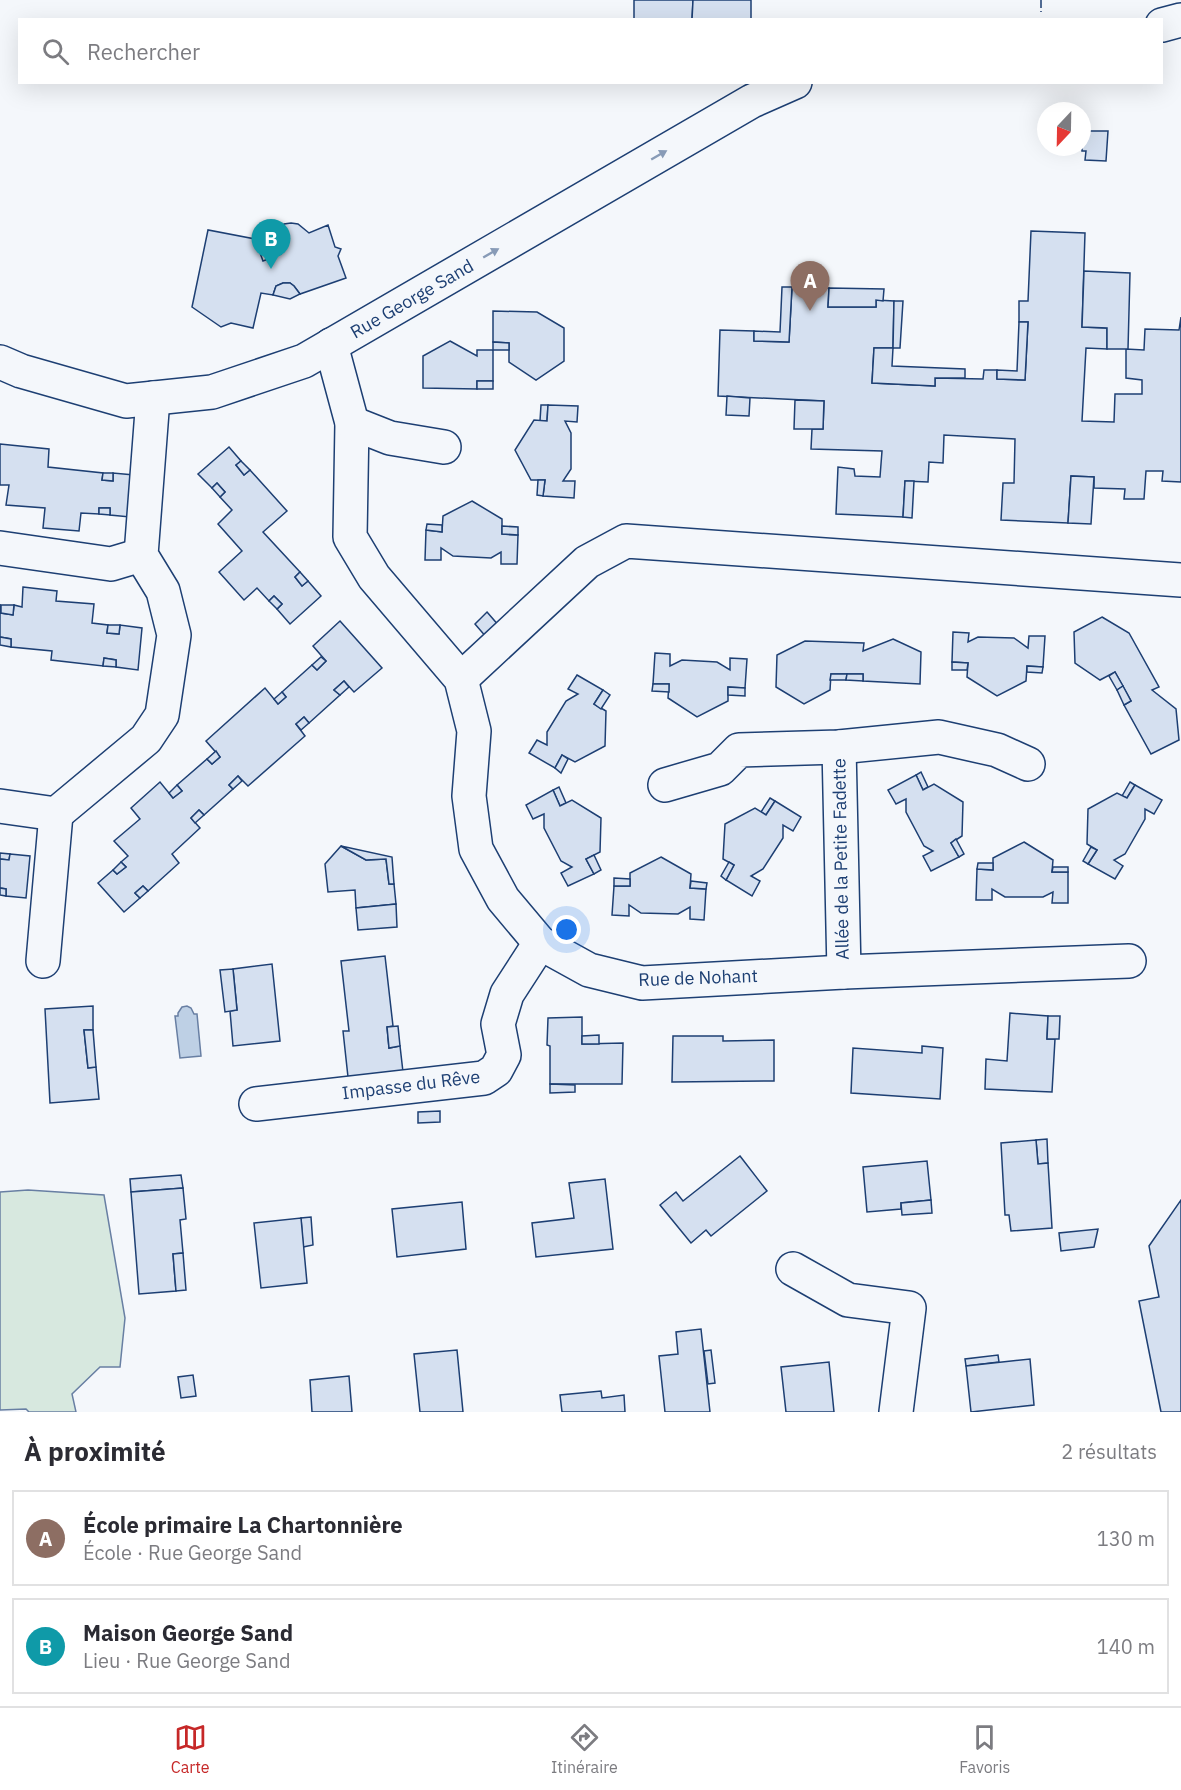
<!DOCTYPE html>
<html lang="fr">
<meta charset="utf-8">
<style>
body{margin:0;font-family:"IBM Plex Sans",sans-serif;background:#f7f7f7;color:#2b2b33}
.compass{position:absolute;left:1037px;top:102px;width:54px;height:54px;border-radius:50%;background:#fff;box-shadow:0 6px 24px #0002;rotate:202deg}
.you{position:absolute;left:567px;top:930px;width:21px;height:21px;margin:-15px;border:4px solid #fff;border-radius:50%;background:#1a73e8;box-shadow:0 0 0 9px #1a73e833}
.badge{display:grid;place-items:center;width:39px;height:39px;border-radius:50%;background:#c62828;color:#fff;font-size:20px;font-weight:700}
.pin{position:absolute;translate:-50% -50px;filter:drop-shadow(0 2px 3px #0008)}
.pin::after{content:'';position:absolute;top:32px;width:21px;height:18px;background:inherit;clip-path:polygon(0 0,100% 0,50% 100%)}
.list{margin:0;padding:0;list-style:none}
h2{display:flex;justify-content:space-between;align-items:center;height:78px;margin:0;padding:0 24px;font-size:26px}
h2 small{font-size:20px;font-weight:400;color:#7c7c81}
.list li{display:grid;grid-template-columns:39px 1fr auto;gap:18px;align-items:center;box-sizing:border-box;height:96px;margin:0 12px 12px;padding:0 12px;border:2px solid #e1e1e2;border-radius:0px}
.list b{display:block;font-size:22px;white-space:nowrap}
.list p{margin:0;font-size:20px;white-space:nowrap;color:#7c7c81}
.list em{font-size:20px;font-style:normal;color:#7c7c81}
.icon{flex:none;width:33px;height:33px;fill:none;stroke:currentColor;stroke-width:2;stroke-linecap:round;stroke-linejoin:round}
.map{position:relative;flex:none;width:1181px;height:1412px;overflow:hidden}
.search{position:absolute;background:#fff;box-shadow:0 6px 24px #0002;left:18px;right:18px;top:18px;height:66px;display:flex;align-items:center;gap:15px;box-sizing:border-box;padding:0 21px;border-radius:0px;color:#7c7c81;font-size:22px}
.sheet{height:294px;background:#fff}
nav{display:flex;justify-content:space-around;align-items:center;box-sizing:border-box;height:84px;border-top:2px solid #e1e1e2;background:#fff;font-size:16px;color:#7c7c81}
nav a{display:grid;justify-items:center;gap:3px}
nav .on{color:#c62828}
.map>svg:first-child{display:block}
</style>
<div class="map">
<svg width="1181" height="1412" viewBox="0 0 1181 1412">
<rect width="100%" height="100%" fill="#f4f7fb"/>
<polygon fill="#d7e8df" stroke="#687fa3" stroke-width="1.5" points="28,1190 104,1195 125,1318 120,1367 100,1367 72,1394 76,1412 29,1412 26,1409 0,1410 0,1192"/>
<polygon fill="#bed0e5" stroke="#687fa3" stroke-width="1.5" points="182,1007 187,1006 191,1008 194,1014 197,1014 201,1056 180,1058 175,1016 178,1016 178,1013"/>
<g fill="#d5e0f0" stroke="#1d3f73" stroke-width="1.5">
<polygon points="634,0 693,0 692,20 634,20"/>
<polygon points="693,0 751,0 751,20 692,20"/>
<polygon points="1082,131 1108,131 1106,161 1085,160 1086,151 1082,151"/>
<polygon points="291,223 298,224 309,233 328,225 335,247 341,249 338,256 346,278 300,294 294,286 290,283 283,283 276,286 273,295 261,293 253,328 231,323 221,327 192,307 208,230 255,239 263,261 281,254 278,238 279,231 284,224"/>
<polygon points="1031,231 1085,233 1082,327 1107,328 1107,349 1086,348 1082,421 1114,422 1115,394 1142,394 1142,380 1126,378 1126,349 1144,350 1145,329 1179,330 1181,317 1181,482 1162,481 1163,471 1146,471 1144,499 1124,499 1125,489 1094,488 1094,477 1071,476 1068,523 1001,520 1003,483 1014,483 1015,439 944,435 943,463 929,462 928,482 905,481 903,517 836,514 838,467 854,469 855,476 880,477 882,451 811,449 812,429 823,429 824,401 718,396 720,330 754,331 754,341 789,342 792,287 829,288 828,307 876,307 876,300 894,301 893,348 874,348 872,383 935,386 935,378 983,379 984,370 997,370 997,379 1025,380 1028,322 1019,322 1019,301 1028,301"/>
<polygon points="1084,271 1130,273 1128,349 1107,349 1107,328 1082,327"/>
<polygon points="283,283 290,283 294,286 300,294 290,299 273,295 276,286"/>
<polygon points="782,287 792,287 789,342 754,341 754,331 780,332"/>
<polygon points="829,288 884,289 883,301 876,300 876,307 828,307"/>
<polygon points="894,301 903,301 900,348 893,348"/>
<polygon points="493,311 537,312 564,328 564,361 536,380 509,362 509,343 493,342"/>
<polygon points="1019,322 1028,322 1025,380 997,379 997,370 1017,371"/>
<polygon points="450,341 477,356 477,350 493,350 493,381 477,381 477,389 423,388 423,356"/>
<polygon points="493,342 509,343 509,350 493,350"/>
<polygon points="874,348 893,348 892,366 965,369 965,378 935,378 935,386 872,383"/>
<rect x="477" y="381" width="16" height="8"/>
<polygon points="727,396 750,398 749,416 726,415"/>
<polygon points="795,400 824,401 823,429 794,429"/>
<polygon points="541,405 548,405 547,421 540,421"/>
<polygon points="548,405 578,406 577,422 565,421 571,433 571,469 563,481 575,481 574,498 543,496 545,480 531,480 515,450 534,420 547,421"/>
<polygon points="0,444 49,449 48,467 103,473 102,480 113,481 113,473 134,475 130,517 110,515 110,508 99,508 99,514 81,513 79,531 43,528 45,508 6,505 9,485 0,485"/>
<polygon points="229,447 241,461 236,465 244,475 250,470 287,511 263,532 300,572 295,577 302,586 308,581 321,596 290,624 277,609 282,604 274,596 269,601 257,588 244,600 219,572 242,551 218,524 232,510 220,497 225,492 217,483 212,488 198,474"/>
<polygon points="241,461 250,470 244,475 236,465"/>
<polygon points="103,473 113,473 113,481 102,480"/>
<polygon points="1071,476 1094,477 1091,524 1068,523"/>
<polygon points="538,480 545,480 543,496 537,495"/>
<polygon points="905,481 914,481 912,518 903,517"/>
<polygon points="217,483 225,492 220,497 212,488"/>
<polygon points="472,501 502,519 502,534 518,535 517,564 501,564 501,552 491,558 453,556 441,548 441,560 425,560 426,530 442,532 443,516"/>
<polygon points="99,508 110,508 110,515 99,514"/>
<polygon points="427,524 442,525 442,532 426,530"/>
<polygon points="502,526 518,527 518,535 502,534"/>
<polygon points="300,572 308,581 302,586 295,577"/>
<polygon points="23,587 57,591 56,601 94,604 92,623 108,625 107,633 119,634 120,625 142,628 138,670 116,667 116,660 104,658 103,666 51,660 52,651 11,647 11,639 0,637 0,604 1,613 13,615 14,605 22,607"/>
<polygon points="274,596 282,604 277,609 269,601"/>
<polygon points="1,605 14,605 13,615 1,613"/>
<polygon points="487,612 500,627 487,638 475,624"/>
<polygon points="1102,617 1129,633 1159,687 1152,690 1176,709 1179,740 1151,754 1124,705 1131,701 1115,672 1100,680 1075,663 1074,632"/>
<polygon points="340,621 382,668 354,692 344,681 334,690 340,695 309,723 304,717 296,724 305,736 248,786 238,776 229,785 233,789 204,815 199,810 191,818 200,828 172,854 179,863 148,891 143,886 135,893 140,898 124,912 98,883 113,870 117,874 126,867 121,862 128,856 114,841 140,819 131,808 160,782 173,798 182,791 177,785 207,759 212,764 220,757 206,741 265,688 278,704 286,697 282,692 312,665 317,670 326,661 313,646"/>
<polygon points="108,625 120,625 119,634 107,633"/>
<polygon points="953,632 969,633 968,642 978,637 1014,638 1028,648 1029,636 1045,636 1043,667 1027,666 1026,681 997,696 967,677 968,663 952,662"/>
<polygon points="0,637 11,639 11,647 0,645"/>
<polygon points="893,639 921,652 920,684 863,681 863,674 831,674 830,690 804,704 776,687 777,655 805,641 864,643 863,651"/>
<polygon points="655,653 670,654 670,666 682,660 717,662 730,670 730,658 747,659 745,688 728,687 728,701 697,717 668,698 669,684 653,684"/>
<polygon points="321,657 326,661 317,670 312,665"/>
<polygon points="104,658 116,660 116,667 103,666"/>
<polygon points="952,662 968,663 967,670 952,670"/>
<polygon points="1027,666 1043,667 1042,673 1027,672"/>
<polygon points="1115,672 1123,686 1117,690 1109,676"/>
<polygon points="831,674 847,674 846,680 830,680"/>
<polygon points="847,674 863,674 863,681 846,680"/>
<polygon points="577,675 603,690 594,704 606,711 605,746 575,762 562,755 555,768 529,753 537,740 547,745 547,732 566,701 578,694 568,689"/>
<polygon points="344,681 349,687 340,695 334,690"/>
<polygon points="653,684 669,684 669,692 652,691"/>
<polygon points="1123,686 1131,701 1124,705 1117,690"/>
<polygon points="728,687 745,688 745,696 728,695"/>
<polygon points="603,690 610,695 601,709 594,704"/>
<polygon points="282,692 286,697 278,704 274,699"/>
<polygon points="304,717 309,723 301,730 296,724"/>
<polygon points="216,751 220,757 212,764 207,759"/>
<polygon points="562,755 568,759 561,773 555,768"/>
<polygon points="921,772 928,787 923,790 916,775"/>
<polygon points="916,775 923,790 934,784 963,802 962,836 951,843 959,857 931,871 923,856 933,851 924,846 906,812 906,799 896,804 888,790"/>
<polygon points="238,776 242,781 233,789 229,785"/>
<polygon points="1130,782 1135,785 1127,798 1122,796"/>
<polygon points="177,785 182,791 173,798 169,793"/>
<polygon points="1135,785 1162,800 1154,814 1145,809 1145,819 1125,854 1114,860 1123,866 1115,879 1088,864 1097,850 1087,844 1088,809 1117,793 1127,798"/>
<polygon points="559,787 566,803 560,806 553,790"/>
<polygon points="553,790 560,806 572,800 601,818 600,852 586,859 594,874 568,886 561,873 572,867 561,861 544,828 544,814 533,819 526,805"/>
<polygon points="770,798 775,801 766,815 761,812"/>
<polygon points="775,801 801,817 793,831 783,825 783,838 763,869 751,876 760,881 752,896 726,880 734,865 723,859 725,824 755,808 766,815"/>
<polygon points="199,810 204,815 195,823 191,818"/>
<polygon points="956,839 964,854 959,857 951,843"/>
<polygon points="1024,842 1053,860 1052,872 1068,872 1068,903 1052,903 1053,892 1043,897 1005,897 992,889 992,900 976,900 977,869 993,870 993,858"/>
<polygon points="341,846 366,860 386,859 389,884 394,884 396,904 356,908 355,890 328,892 325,864"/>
<polygon points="341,846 392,857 394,884 389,884 386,859 366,860"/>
<polygon points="1091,847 1097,850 1088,864 1083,861"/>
<polygon points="0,853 10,854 9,860 0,859"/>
<polygon points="10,854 30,856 26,898 6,896 6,889 0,888 0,859 9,860"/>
<polygon points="594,855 601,870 594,874 586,859"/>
<polygon points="661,857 691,874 690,888 706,889 704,920 690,919 690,907 678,914 641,913 629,905 629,916 612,915 614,886 630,886 630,873"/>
<polygon points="121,862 126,867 117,874 113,870"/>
<polygon points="729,862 734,865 726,880 721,876"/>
<polygon points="978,863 993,863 993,870 977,869"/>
<polygon points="1053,867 1068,867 1068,872 1052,872"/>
<polygon points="614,878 630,879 630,886 614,886"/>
<polygon points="691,881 707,883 706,889 690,888"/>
<polygon points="143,886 148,891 140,898 135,893"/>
<polygon points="0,888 6,889 6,896 0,895"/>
<polygon points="396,904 397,927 358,930 356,908"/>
<polygon points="385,956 393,1026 387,1027 389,1048 400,1046 403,1072 348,1077 343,1031 349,1031 341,961"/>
<polygon points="272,964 280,1041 233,1046 230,1011 237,1010 233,969"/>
<polygon points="233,969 237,1010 225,1012 220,970"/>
<polygon points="93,1006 93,1030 84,1030 88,1068 96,1067 99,1099 50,1103 45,1009"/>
<polygon points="1010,1013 1048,1016 1047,1039 1055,1039 1052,1092 985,1089 986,1059 1007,1061"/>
<polygon points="1048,1016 1060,1016 1059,1039 1047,1039"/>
<polygon points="582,1017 582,1044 623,1043 622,1084 550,1084 550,1046 547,1045 548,1018"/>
<polygon points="398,1026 400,1046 389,1048 387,1027"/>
<polygon points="84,1030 93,1030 96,1067 88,1068"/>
<polygon points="599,1035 599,1044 582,1044 582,1036"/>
<polygon points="673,1036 723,1036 723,1041 774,1040 774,1081 672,1082"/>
<polygon points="922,1046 943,1048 940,1099 851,1093 853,1048 922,1053"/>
<polygon points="550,1084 575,1085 575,1092 550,1093"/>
<polygon points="440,1111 440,1122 418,1123 418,1112"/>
<polygon points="1047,1139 1048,1163 1038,1164 1036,1140"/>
<polygon points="1036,1140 1038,1164 1048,1163 1052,1228 1011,1231 1009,1215 1005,1215 1001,1143"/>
<polygon points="740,1156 767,1191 711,1236 706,1230 691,1243 660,1205 676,1192 683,1201"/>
<polygon points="927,1161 931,1200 901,1203 901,1209 867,1212 863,1167"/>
<polygon points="181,1175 183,1188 131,1192 130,1179"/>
<polygon points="605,1179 613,1249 536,1257 532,1223 574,1218 569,1183"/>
<polygon points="183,1188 186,1219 180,1220 183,1253 173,1254 176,1291 139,1294 131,1192"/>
<polygon points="931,1200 932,1213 902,1215 901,1203"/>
<polygon points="1181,1200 1181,1412 1161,1412 1139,1301 1159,1297 1149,1246"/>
<polygon points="462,1202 466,1249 397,1257 392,1209"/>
<polygon points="311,1217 313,1245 303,1247 301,1218"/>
<polygon points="301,1218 307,1283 261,1288 254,1223"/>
<polygon points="1098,1229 1094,1247 1061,1251 1059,1233"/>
<polygon points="183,1253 186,1290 176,1291 173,1254"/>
<polygon points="701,1329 710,1412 665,1412 659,1356 678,1354 676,1332"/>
<polygon points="457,1350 463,1412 420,1412 414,1354"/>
<polygon points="711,1350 715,1383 708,1384 704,1351"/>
<polygon points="998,1355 999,1362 966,1366 965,1359"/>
<polygon points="1030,1359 1034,1405 971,1412 966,1366"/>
<polygon points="829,1362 834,1412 786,1412 781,1367"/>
<polygon points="193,1375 196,1396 181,1398 178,1377"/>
<polygon points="349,1376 352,1412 312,1412 310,1380"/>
<polygon points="601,1391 602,1398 624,1395 625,1412 562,1412 560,1395"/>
</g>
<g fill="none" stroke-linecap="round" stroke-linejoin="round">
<defs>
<g id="minor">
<polyline points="1162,25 1181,20"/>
<polyline points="331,345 352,423 350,537 374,577 461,679 474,731 469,796 476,849 503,899 540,943 589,970 642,983 844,972 1129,961"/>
<polyline points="0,362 21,371 126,401 212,392 304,361 752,101 795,82"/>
<polyline points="352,423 390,438 444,447"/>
<polyline points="0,548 111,564 141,555"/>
<polyline points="461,679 587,562 626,541 1181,580"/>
<polyline points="839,747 844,972"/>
<polyline points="665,785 720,769 739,750 839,747 939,737 997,750 1028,764"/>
<polyline points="0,806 56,814 146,739 162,715 174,635 163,591 141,555 153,398"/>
<polyline points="43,961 56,814"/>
<polyline points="256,1104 484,1078 496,1070 504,1055 498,1024 507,994 540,943"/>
<polyline points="793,1269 848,1300 909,1308 896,1412"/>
</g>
</defs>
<use href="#minor" stroke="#1d3f73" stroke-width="36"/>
<use href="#minor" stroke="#f4f7fb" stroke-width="33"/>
<polyline stroke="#1d3f73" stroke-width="1.5" stroke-dasharray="8 3" stroke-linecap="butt" points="1041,0 1041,12"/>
</g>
<defs><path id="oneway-solid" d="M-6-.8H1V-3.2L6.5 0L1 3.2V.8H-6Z" transform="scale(1.5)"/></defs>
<g fill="#889bb7">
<use href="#oneway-solid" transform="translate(659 155) rotate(-30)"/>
<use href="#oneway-solid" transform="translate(491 253) rotate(-30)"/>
</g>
<g text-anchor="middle" stroke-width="4.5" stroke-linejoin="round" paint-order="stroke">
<g font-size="18" fill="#1d3f73" stroke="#f4f7fb">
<text transform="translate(412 299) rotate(-30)" y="6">Rue George Sand</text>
<text transform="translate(841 859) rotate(-91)" y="6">Allée de la Petite Fadette</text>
<text transform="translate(698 978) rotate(-2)" y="6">Rue de Nohant</text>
<text transform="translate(411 1085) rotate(-7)" y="6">Impasse du Rêve</text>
</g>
</g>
</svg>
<svg class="compass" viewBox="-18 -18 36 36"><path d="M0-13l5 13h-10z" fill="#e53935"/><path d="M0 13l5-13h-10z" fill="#7c7c81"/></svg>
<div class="you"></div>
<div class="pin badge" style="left:810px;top:311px;background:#8d6e63">A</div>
<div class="pin badge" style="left:271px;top:269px;background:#0f9aa8">B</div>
<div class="search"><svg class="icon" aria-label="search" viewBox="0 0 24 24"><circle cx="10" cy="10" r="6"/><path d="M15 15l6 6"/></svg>Rechercher</div>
</div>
<section class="sheet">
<h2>À proximité<small>2 résultats</small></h2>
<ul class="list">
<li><span class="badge" style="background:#8d6e63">A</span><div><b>École primaire La Chartonnière</b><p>École · Rue George Sand</p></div><em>130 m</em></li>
<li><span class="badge" style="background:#0f9aa8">B</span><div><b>Maison George Sand</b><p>Lieu · Rue George Sand</p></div><em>140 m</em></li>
</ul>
</section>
<nav>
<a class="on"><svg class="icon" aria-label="map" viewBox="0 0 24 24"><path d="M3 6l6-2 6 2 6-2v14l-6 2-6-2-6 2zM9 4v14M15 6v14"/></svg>Carte</a>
<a><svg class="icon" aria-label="directions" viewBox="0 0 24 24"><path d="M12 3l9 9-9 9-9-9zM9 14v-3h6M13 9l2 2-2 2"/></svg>Itinéraire</a>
<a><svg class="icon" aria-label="saved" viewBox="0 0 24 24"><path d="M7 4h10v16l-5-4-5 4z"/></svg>Favoris</a>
</nav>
